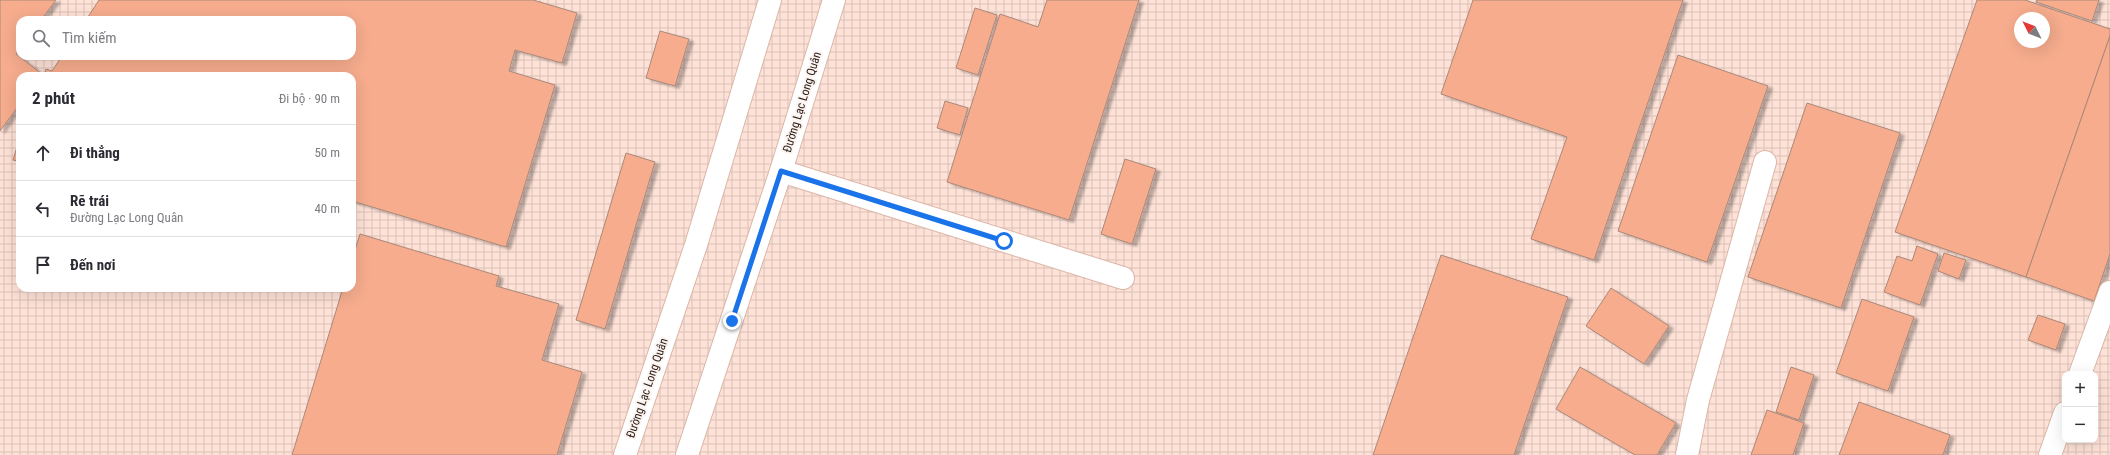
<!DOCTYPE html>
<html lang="vi">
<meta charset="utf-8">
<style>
body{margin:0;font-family:"Roboto Condensed",sans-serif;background:#f7f7f7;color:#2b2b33}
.controls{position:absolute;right:12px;bottom:12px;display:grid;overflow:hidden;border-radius:8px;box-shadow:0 4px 16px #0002}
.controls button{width:36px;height:36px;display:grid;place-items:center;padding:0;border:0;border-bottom:1px solid #e1e1e2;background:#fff;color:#2b2b33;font:20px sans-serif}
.compass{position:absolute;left:2014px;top:12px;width:36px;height:36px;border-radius:50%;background:#fff;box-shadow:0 4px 16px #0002;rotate:312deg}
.stop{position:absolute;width:12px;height:12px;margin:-9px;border:3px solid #1a73e8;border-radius:50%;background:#fff}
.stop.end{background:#1a73e8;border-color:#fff;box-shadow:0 1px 4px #0008}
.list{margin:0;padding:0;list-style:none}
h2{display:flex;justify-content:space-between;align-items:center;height:52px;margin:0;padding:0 16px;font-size:17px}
h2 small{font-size:13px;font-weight:400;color:#7c7c81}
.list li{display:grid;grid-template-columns:26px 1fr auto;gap:12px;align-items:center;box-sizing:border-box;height:56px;padding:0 16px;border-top:1px solid #e1e1e2}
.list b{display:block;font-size:15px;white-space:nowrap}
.list p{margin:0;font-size:13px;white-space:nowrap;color:#7c7c81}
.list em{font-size:13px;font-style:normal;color:#7c7c81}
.icon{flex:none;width:22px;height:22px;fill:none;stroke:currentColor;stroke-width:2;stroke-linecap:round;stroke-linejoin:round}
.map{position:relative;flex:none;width:2110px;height:455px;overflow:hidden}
.search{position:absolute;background:#fff;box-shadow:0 4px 16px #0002;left:16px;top:16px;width:340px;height:44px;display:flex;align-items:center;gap:10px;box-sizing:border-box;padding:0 14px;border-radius:12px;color:#7c7c81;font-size:15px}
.panel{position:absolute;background:#fff;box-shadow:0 4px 16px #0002;left:16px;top:72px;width:340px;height:220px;border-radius:12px}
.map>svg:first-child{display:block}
</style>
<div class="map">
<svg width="2110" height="455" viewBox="0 0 2110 455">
<defs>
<pattern id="industrial-grid" width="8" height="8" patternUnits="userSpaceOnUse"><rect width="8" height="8" fill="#fee2d7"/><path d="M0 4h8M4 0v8" fill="none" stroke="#dac1b8"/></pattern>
<filter id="shadow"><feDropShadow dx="4.5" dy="2.5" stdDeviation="1" flood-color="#0004"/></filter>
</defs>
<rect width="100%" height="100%" fill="#fcf4f1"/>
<path fill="url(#industrial-grid)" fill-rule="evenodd" d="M0,0H2110V455H0ZM2020,18H2044V42H2020ZM20,20H352V56H20ZM20,76H352V288H20ZM2065,374H2095V440H2065Z"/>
<g fill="#f6ac8d" stroke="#ab887a" fill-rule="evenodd" filter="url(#shadow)">
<polygon points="0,0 56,0 41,20 20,20 20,48 16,54 42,74 40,76 20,76 20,104 0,131"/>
<polygon points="99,0 533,0 577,13 562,63 515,50 509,71 555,85 506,247 352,201 352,76 44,76 46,69 52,71 62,56 352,56 352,20 86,20"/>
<polygon points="1047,0 1139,0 1069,220 947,182 1000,14 1038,27"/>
<polygon points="1473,0 1683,0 1594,260 1531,239 1567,137 1441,94"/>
<path d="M1977,0H2025L2110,29V36L2026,277L1895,232ZM2020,18H2044V42H2020Z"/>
<polygon points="2037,0 2099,0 2092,21 2036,2"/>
<polygon points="975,8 997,15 978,75 956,68"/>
<polygon points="660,31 689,39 675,86 646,78"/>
<polygon points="2110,36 2110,254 2094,301 2026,277"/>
<polygon points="1678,55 1768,86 1707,262 1618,231"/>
<polygon points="945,101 968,108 960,135 937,128"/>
<polygon points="1807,103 1900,133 1841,308 1748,277"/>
<polygon points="20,137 20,162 13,160"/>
<polygon points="626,153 655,162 605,329 576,320"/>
<polygon points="1125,159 1156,169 1132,244 1101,234"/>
<polygon points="360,234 499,276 496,286 559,304 542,360 582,372 557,455 292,455 343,288 352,288 352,259"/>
<polygon points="1917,246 1938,254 1920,305 1884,292 1897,256 1912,261"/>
<polygon points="1944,253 1966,260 1959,279 1938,271"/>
<polygon points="1441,255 1568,297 1514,455 1373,455"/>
<polygon points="1611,288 1669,326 1644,364 1586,326"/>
<polygon points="1862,299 1914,317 1888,391 1836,373"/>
<polygon points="2038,315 2065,324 2056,350 2028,340"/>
<polygon points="1580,367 1676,423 1657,455 1635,455 1556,409"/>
<polygon points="1791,367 1814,375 1799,420 1776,412"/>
<polygon points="1859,402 1950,435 1943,455 1839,455"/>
<polygon points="1767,410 1804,423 1793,455 1751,455"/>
</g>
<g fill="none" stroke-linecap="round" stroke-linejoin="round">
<defs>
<g id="minor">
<polyline points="781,171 1123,278"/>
<polyline points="2080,374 2110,292"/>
<polyline points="1687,455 1698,400 1765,162"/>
<polyline points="2050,455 2065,413"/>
</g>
<g id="major">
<polyline points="625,455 696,245 770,0"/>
<polyline points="687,455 781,171 834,0"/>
</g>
</defs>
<use href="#minor" stroke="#dbb6a7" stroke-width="24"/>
<use href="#major" stroke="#dbb6a7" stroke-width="24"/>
<use href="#minor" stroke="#fff" stroke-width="22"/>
<use href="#major" stroke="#fff" stroke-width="22"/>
</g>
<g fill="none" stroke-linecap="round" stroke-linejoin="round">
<polyline stroke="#1a73e8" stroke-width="5" points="732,321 781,171 1004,241"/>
</g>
<g text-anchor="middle" stroke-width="4" stroke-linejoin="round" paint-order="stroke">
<g font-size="12" fill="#2a1c17" stroke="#fcf4f1">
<text transform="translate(802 102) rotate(-73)" y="4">Đường Lạc Long Quân</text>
<text transform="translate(647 388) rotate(-71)" y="4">Đường Lạc Long Quân</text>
</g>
</g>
</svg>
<div class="controls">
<button>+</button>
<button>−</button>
</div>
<svg class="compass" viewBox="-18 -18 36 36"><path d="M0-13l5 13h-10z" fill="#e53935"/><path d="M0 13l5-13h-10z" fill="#7c7c81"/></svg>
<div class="stop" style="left:1004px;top:241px"></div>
<div class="stop end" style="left:732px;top:321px"></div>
<div class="search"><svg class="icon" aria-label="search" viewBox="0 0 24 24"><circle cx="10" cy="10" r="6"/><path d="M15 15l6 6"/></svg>Tìm kiếm</div>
<section class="panel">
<h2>2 phút<small>Đi bộ · 90 m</small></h2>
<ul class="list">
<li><svg class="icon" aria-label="ahead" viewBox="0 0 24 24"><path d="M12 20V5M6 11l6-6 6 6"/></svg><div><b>Đi thẳng</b></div><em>50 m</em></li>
<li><svg class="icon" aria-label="left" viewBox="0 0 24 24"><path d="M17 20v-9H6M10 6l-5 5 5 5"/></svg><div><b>Rẽ trái</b><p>Đường Lạc Long Quân</p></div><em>40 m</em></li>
<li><svg class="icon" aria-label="arrive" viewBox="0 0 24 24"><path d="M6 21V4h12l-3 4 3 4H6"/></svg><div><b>Đến nơi</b></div></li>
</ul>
</section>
</div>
